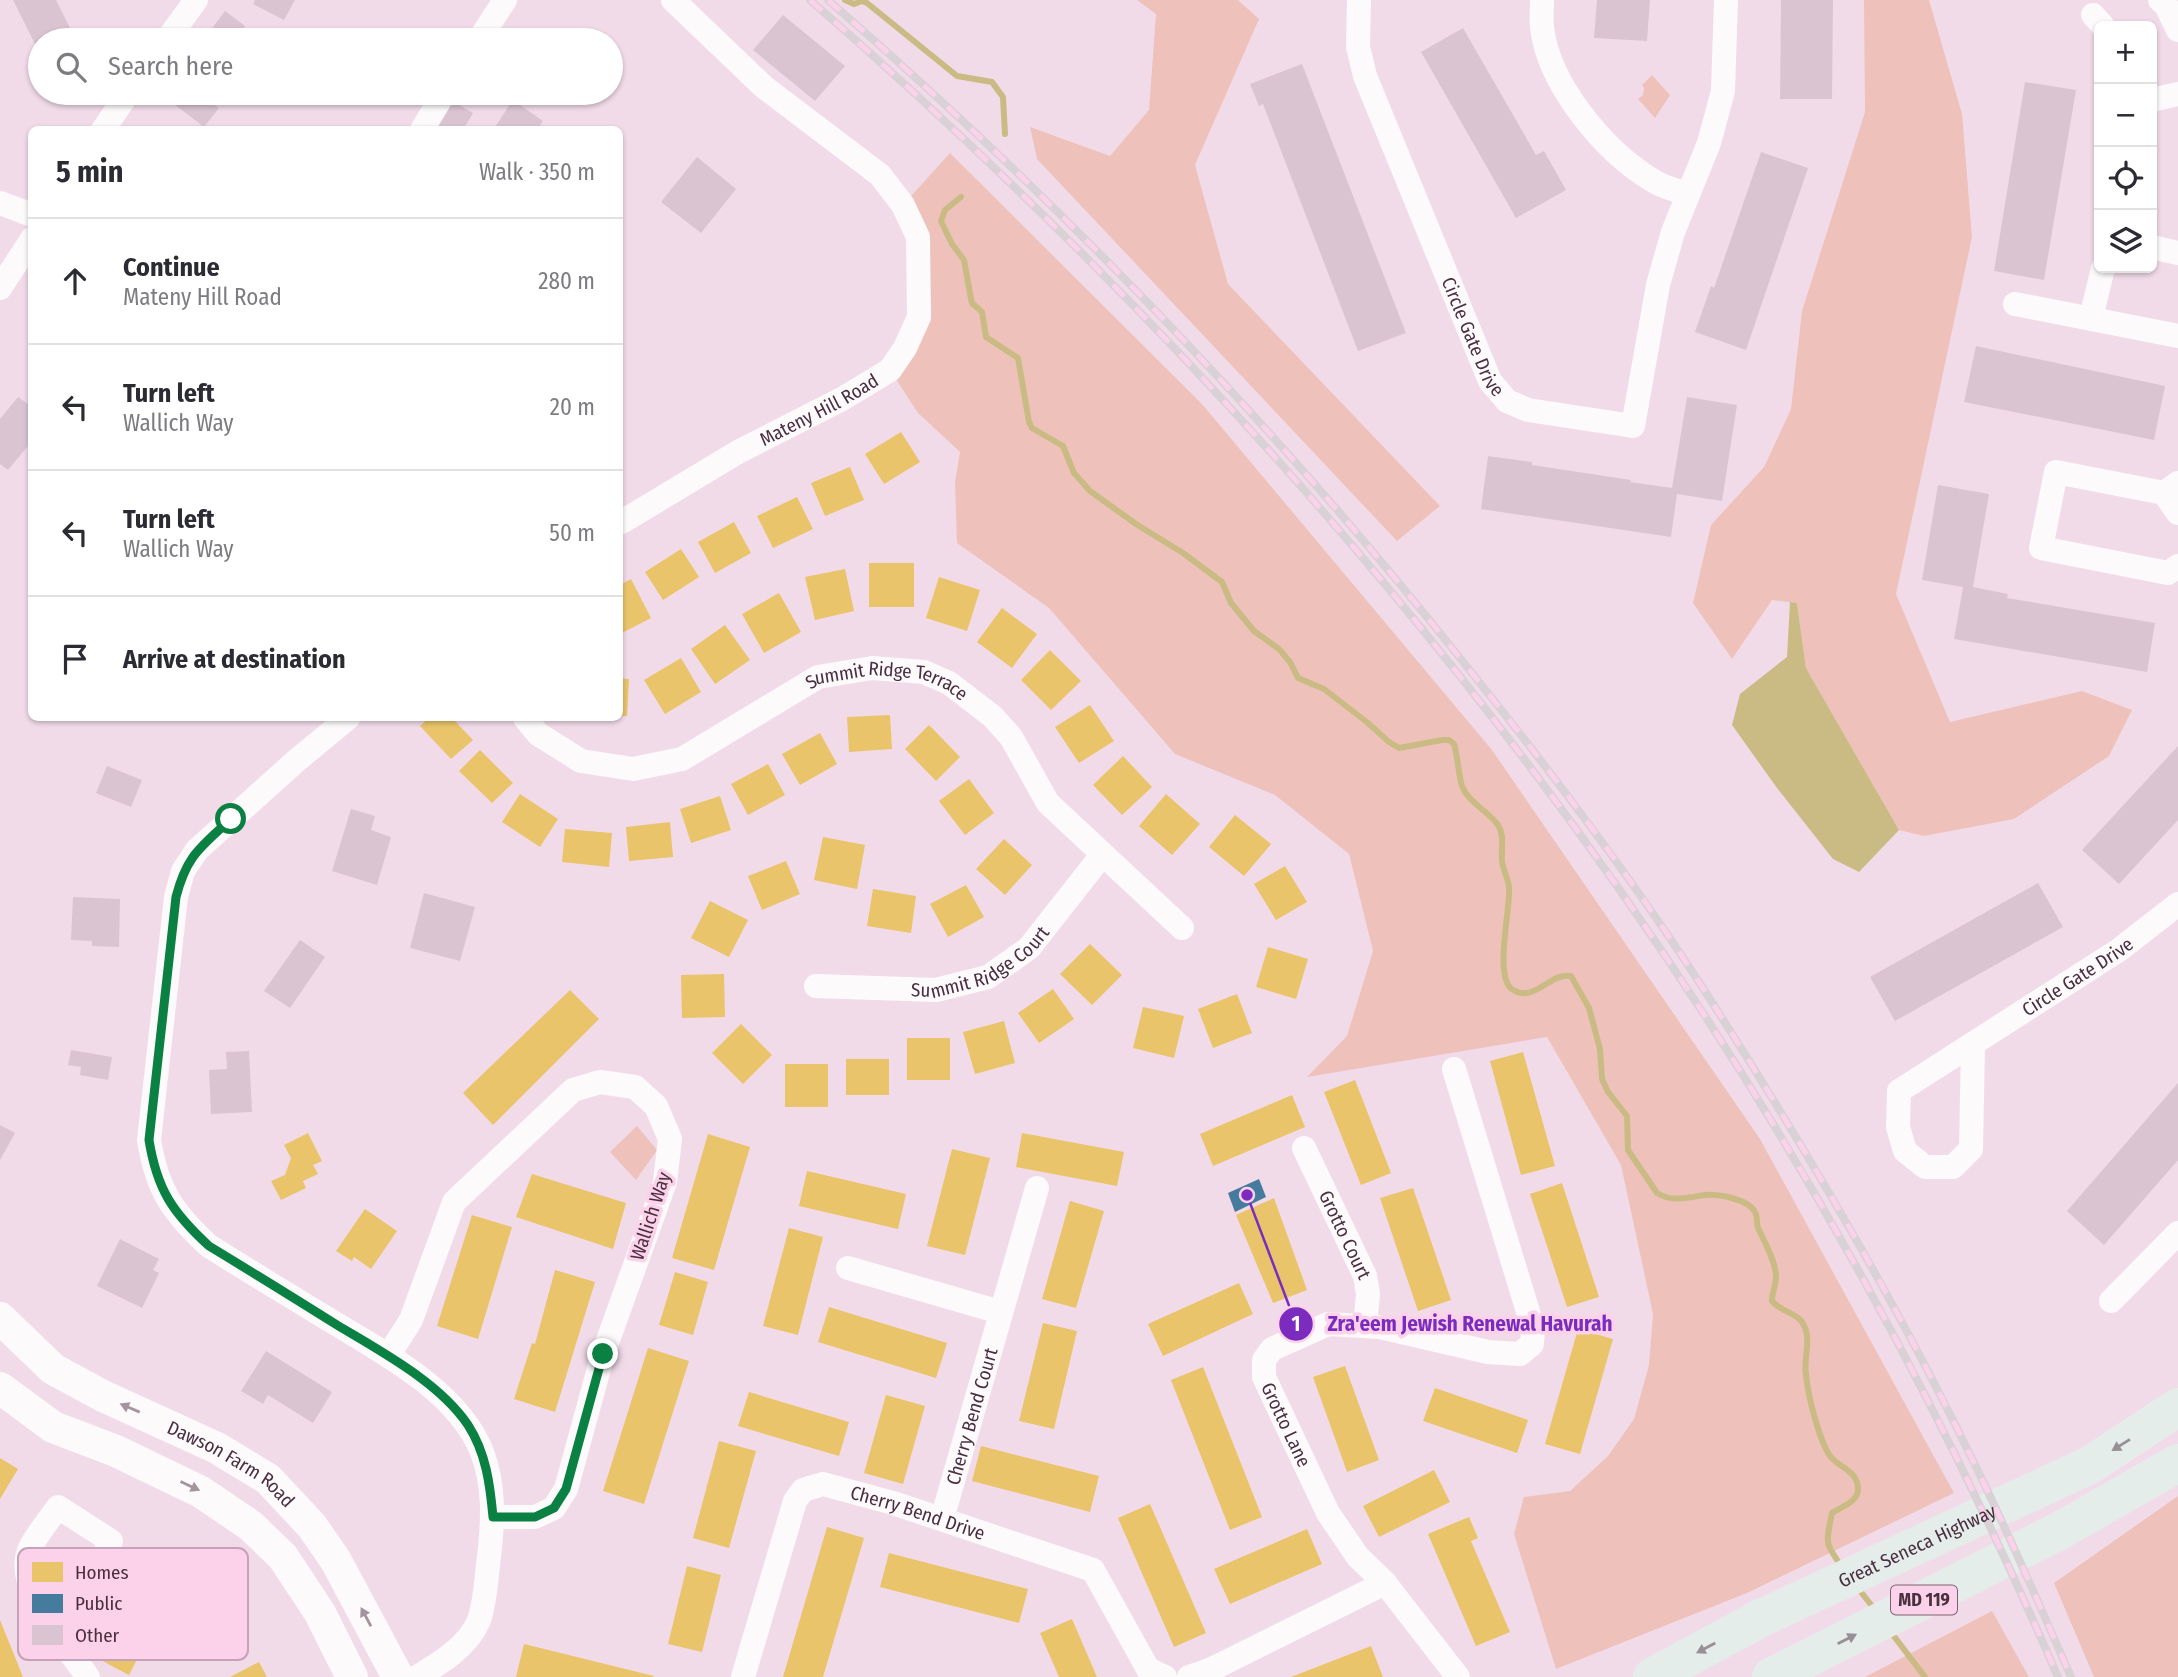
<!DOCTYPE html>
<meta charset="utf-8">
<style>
body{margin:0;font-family:"Fira Sans Condensed",sans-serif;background:#f7f7f7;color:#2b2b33}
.controls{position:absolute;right:21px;top:21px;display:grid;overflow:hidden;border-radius:10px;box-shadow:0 2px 5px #0004}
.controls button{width:63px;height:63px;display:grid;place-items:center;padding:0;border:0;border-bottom:2px solid #e1e1e2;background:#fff;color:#2b2b33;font:35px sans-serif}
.stop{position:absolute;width:21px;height:21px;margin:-16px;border:5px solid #0b8043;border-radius:50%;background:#fff}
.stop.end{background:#0b8043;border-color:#fff;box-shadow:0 2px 7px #0008}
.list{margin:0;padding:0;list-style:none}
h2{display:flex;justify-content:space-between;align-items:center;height:91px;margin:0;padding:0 28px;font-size:30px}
h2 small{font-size:23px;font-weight:400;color:#7c7c81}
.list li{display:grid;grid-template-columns:46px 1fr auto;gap:21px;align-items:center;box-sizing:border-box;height:126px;padding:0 28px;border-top:2px solid #e1e1e2}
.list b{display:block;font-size:26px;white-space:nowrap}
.list p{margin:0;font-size:23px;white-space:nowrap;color:#7c7c81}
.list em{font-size:23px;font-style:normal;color:#7c7c81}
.icon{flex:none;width:38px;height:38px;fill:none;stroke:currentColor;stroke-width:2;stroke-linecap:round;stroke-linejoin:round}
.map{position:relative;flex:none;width:2178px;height:1677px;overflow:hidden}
.search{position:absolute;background:#fff;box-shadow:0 2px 5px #0004;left:28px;top:28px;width:595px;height:77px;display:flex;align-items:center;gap:18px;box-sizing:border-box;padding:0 24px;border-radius:38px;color:#7c7c81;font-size:26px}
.panel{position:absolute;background:#fff;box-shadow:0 2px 5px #0004;left:28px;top:126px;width:595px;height:595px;border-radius:10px}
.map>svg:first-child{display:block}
</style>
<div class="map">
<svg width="2178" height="1677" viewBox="0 0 2178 1677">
<rect width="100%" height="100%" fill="#f2dbe9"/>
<g fill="#eec2bb">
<polygon points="1137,0 1238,0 1259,19 1195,165 1228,284 1440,506 1397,541 1037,159 1030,127 1110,156 1149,110 1156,14"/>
<polygon points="1864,0 1929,0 1962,114 1972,237 1896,594 1950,722 2082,691 2132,710 2109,756 2014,819 1924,836 1899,830 1806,668 1797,603 1772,600 1732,659 1693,603 1711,525 1764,467 1791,409 1802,311 1865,112"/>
<polygon points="1652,75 1670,95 1655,118 1638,99 1643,95 1644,88 1642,85"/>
<polygon points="950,153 1202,404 1492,750 1760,1139 1954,1493 1747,1593 1556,1669 1514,1534 1524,1497 1570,1491 1608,1456 1634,1419 1649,1365 1653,1314 1621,1165 1547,1037 1307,1077 1347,1036 1373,951 1349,854 1275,795 1175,754 1049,608 957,543 955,482 960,452 918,413 890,370 919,317 903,205"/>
<polygon points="637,1126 657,1150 636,1180 610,1152"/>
<polygon points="2178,1496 2178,1677 2094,1677 2054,1583"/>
<polygon points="1992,1611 2029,1677 1865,1677"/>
</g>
<polygon fill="#cabb84" points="1790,602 1797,603 1806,668 1899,830 1859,872 1833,859 1777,788 1732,725 1740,694 1787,657"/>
<g fill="#e9c46a">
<polygon points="901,432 920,462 884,484 865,454"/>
<polygon points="850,467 864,500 825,516 811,483"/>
<polygon points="797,497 813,529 773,548 757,516"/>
<polygon points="734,522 751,553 715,573 698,542"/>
<polygon points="681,549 699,577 663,600 645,572"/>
<rect x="869" y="563" width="45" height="44"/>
<polygon points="845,569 854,611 815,620 805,577"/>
<polygon points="939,577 980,590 967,631 926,618"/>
<polygon points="631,579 651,618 620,634 620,585"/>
<polygon points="779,593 801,632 764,653 742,614"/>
<polygon points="1002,608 1037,634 1012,668 977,642"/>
<polygon points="725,625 750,660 715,684 691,649"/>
<polygon points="1050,650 1081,681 1051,710 1021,680"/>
<polygon points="681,658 701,692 665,714 644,680"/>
<polygon points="620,678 629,679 627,716 620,716"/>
<polygon points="1090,705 1114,741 1079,763 1055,727"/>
<polygon points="890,715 892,749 849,752 847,717"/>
<polygon points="429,718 452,718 473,740 451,759 420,726"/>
<polygon points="929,725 960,757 936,781 905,749"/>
<polygon points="820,733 837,764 800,785 782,754"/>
<polygon points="480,750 513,783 492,803 459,771"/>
<polygon points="1123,756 1152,787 1122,815 1093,785"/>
<polygon points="768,764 785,795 748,815 731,784"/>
<polygon points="969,779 994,813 965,835 939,801"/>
<polygon points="520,794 558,819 540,847 502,822"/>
<polygon points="1166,794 1200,824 1172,855 1139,826"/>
<polygon points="720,796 731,830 691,843 680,809"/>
<polygon points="1235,815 1271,844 1244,876 1209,847"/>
<polygon points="670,822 673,857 629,861 626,827"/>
<polygon points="565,829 612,833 609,867 562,862"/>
<polygon points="823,837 865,845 857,889 814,880"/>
<polygon points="1004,839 1032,865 1005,895 976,869"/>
<polygon points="786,861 800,894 762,910 748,876"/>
<polygon points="1285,866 1307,902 1276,920 1254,884"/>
<polygon points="966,885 984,917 948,937 930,904"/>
<polygon points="873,889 916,896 911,933 867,926"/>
<polygon points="710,901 748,920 729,957 691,938"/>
<polygon points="1090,944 1122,975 1092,1005 1060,974"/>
<polygon points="1268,947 1308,959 1296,999 1256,987"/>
<polygon points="724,974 725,1017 682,1018 681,975"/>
<polygon points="1053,989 1074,1019 1039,1043 1018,1013"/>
<polygon points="570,990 599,1019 493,1125 463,1093"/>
<polygon points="1237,994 1252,1033 1213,1048 1198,1009"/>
<polygon points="1143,1007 1184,1016 1174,1058 1133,1048"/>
<polygon points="1004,1021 1015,1063 975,1074 963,1032"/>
<polygon points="741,1024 772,1055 743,1084 712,1053"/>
<rect x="907" y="1038" width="43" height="42"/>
<polygon points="1523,1052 1555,1166 1521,1175 1490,1061"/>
<rect x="846" y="1059" width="43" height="36"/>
<rect x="785" y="1064" width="43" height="43"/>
<polygon points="1355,1080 1391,1173 1361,1185 1324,1092"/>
<polygon points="1292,1095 1305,1127 1213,1166 1200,1134"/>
<polygon points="308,1133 322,1161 313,1165 318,1174 303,1181 306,1188 281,1200 271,1181 285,1175 291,1158 284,1145"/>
<polygon points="1022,1133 1124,1152 1117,1186 1016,1167"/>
<polygon points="708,1134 750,1147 714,1270 672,1258"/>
<polygon points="952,1149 990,1158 965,1255 927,1246"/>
<polygon points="807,1171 906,1194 898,1229 799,1206"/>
<polygon points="532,1174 626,1203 613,1249 516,1217"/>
<polygon points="1562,1183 1599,1297 1567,1307 1530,1194"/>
<polygon points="1413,1188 1451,1300 1418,1311 1380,1198"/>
<polygon points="1274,1198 1307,1290 1273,1303 1236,1215"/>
<polygon points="1070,1201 1104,1211 1076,1308 1042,1299"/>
<polygon points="365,1209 397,1231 371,1269 354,1257 352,1261 336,1251"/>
<polygon points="472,1215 512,1227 478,1339 437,1326"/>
<polygon points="789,1228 823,1237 798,1335 763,1326"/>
<polygon points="555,1270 595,1282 555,1412 514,1399 532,1343 535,1344"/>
<polygon points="675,1272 708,1282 693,1335 659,1325"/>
<polygon points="1239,1283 1253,1314 1163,1356 1148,1324"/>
<polygon points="829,1307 947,1343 936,1378 818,1342"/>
<polygon points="1043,1323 1077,1331 1054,1429 1019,1421"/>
<polygon points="1578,1329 1613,1339 1580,1454 1545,1444"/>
<polygon points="648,1348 689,1361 644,1504 603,1491"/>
<polygon points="1345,1366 1379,1460 1347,1472 1313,1377"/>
<polygon points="1203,1367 1262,1517 1230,1530 1171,1380"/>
<polygon points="1435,1388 1528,1420 1517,1453 1423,1421"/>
<polygon points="749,1392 849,1422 839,1456 738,1426"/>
<polygon points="886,1395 925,1406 903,1484 864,1473"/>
<polygon points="719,1441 756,1451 729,1548 693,1538"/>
<polygon points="981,1446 1099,1476 1090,1512 972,1481"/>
<polygon points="0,1458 18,1469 0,1499"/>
<polygon points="1434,1470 1450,1502 1379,1537 1363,1506"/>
<polygon points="1150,1504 1206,1633 1174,1647 1118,1518"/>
<polygon points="1469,1517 1478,1538 1471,1541 1510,1632 1476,1646 1428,1534"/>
<polygon points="827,1527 864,1538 823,1677 783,1677"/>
<polygon points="1307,1529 1322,1564 1230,1604 1214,1569"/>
<polygon points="149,1550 185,1568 129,1675 93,1656"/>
<polygon points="889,1553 1028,1589 1019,1623 880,1587"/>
<polygon points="687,1566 721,1575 702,1652 668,1644"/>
<polygon points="1072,1619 1097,1677 1059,1677 1040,1633"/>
<polygon points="0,1620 23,1677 0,1677"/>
<polygon points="524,1644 654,1676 653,1677 516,1677"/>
<polygon points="1371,1646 1383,1677 1291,1677"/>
<polygon points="259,1662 267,1677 230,1677"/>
</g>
<polygon fill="#457b9d" points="1259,1179 1266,1197 1235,1212 1228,1193"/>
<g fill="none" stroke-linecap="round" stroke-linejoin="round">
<g stroke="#cabb84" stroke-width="6">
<polyline points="845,0 854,4 862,1 867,3 957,76 992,82 1003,97 1005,134"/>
<path d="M961,197L945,210L941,221L952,244L964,260L971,299L972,303L982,312L986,337L1018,358L1029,422L1032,428L1063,446L1074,473L1090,491L1136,524L1183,553L1222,582L1231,603L1254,631L1279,649L1290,662L1298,678L1324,689L1368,723L1389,742L1399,748L1442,740H1449L1454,744C1458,757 1458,772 1462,786C1468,802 1488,811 1498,825C1505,836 1501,849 1502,861C1503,870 1508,878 1509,887C1511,909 1493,978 1513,990C1535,1003 1550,972 1571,976L1589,1008L1600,1049L1602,1079L1608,1092L1627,1116L1628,1150L1657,1193C1673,1203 1688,1197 1705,1195C1719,1194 1748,1199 1755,1212C1758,1217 1756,1223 1758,1228C1765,1243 1774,1258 1776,1274C1777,1284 1772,1291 1772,1301C1781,1312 1795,1312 1802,1322C1813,1338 1803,1357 1806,1375C1808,1396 1818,1435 1828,1453C1835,1467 1858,1469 1858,1489C1858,1502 1841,1507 1832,1513C1826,1543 1824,1542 1842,1567"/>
<polyline points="1857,1587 1876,1611"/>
<polyline points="1890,1631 1925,1677"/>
</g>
</g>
<g fill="#dbc4d2">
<polygon points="13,0 56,0 76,40 40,40 40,54"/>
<polygon points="255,0 295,0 284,20 253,4"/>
<polygon points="1597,0 1650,0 1647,41 1594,38"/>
<polygon points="1781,0 1833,0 1832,99 1780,99"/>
<polygon points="225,11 245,26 238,35 246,40 215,40 207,35"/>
<polygon points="783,15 845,66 815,101 753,50"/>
<polygon points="1463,28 1536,155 1544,151 1566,190 1516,218 1421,52"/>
<polygon points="1302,64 1406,333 1358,351 1263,104 1259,106 1250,84"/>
<polygon points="2025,82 2076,90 2044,280 1994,271"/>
<polygon points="170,93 219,93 213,104 219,108 204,127 166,98"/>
<polygon points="513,100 543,121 537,130 493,130"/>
<polygon points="452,101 473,113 463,130 439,130 436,128"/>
<polygon points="1761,152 1808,168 1746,350 1695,332 1711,286 1714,288"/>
<polygon points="697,157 736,189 701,233 661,202"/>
<polygon points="1976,346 2165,386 2154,440 1964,402"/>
<polygon points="18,397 32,407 32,441 8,470 0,464 0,419"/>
<polygon points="1687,397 1737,405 1722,501 1677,494 1671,537 1481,509 1488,456 1532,462 1532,465 1631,480 1630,482 1672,488"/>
<polygon points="1938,485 1989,494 1973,587 2008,594 2007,598 2155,623 2147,672 1954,639 1963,587 1922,580"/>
<polygon points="2178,746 2178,820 2119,884 2082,850"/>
<polygon points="107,766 142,780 131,807 96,793"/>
<polygon points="351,809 375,816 371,830 391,837 377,885 332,871"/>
<polygon points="2038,883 2063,927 1895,1021 1870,977"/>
<polygon points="424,893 475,907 460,961 410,948"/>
<polygon points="73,897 120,899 119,947 92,946 92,941 71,940"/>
<polygon points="300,940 325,957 290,1008 264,991"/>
<polygon points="71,1050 112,1057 108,1080 80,1075 81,1067 68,1065"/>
<polygon points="249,1051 252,1112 211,1114 209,1070 227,1069 226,1052"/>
<polygon points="2178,1083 2178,1160 2104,1245 2067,1211"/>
<polygon points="0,1125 15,1133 0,1160"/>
<polygon points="120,1239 159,1259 153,1270 159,1273 142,1308 97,1286"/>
<polygon points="266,1351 332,1392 313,1423 268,1395 263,1404 241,1391"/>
</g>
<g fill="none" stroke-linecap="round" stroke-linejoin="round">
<g stroke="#fdfafc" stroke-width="24">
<path id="s1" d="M1359,0L1358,47L1365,76L1490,381L1507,401L1528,410L1633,426L1658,285L1673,232L1709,143L1723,91L1726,0"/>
<path d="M1542,0C1542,9 1541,18 1542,27C1548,84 1604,151 1652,180C1662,187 1676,190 1687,194"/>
<polyline points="2160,0 2166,5 2178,30"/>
<polyline points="2093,15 2103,26"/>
<polyline points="167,40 196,0"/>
<polyline points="479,40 505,0"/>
<polyline points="2152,100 2178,94"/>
<polyline points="103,130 128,93"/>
<polyline points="422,130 444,93"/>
<polyline points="0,203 32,215"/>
<polyline points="2152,247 2178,253"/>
<polyline points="0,288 32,239"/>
<polyline points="2015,304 2178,336"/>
<polyline points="2091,318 2103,268"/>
<polyline points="2178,483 2164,493 2178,513"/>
<polyline points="2164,493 2056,472 2041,548 2168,573 2178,566"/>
<path id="s2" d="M620,523L738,452L842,399L890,370L905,348L919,317L918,237L903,205L880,175L764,87L673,0"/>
<path d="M348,718L296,761L197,850L183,871L176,897L149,1140C157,1190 173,1213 209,1246C247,1270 285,1293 323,1316C378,1350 457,1389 482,1452C495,1486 493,1522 489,1557C486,1578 486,1600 479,1620C469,1646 439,1664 417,1677"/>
<path id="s3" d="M525,718L538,734L581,761L633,769L682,759L818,677L872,668L924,672L949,683L992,716L1011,737L1048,803L1182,928"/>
<path id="s4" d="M816,986L936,990L988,977L1029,948L1102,855"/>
<path id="s5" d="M1973,1044L1971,1149L1953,1167H1925L1905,1151L1898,1127L1899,1091L2119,950L2178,904"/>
<path id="s6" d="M1454,1069L1533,1328L1532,1344L1520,1354L1488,1352L1380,1327L1328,1324L1272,1349L1264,1360V1377L1328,1513L1358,1557L1385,1583L1458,1677"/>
<path id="s7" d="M1304,1148L1365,1276L1368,1294L1365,1326"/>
<polyline points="848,1268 1000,1312"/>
<polyline points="2111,1301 2178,1233"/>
<polyline points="388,1356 411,1320 454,1202 573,1090 600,1082 635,1087 656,1106 670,1139 665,1182 603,1354 566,1489 554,1508 535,1517 493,1517"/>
<path id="s8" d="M942,1519L1037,1188"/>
<path d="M61,1637L111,1541L58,1507C49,1520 37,1534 30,1548C12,1588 67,1646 88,1677"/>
<path id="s9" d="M743,1677L795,1501L803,1490L823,1484L893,1503L1093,1570L1148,1669L1165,1677"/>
<polyline points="1189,1677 1212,1669 1385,1583"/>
</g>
<g stroke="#fdfafc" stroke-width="32">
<path id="s10" d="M0,1318L53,1369L103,1396L217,1448L268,1479L312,1526L336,1561L398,1677"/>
<polyline points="0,1388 53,1427 116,1451 201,1492 251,1526 283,1557 320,1613 352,1677"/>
</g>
<g stroke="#e5edea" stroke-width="38">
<path id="s11" d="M1652,1677L1761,1618L2090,1465L2178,1407"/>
<polyline points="1771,1677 2061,1530 2178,1463"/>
</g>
<defs>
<g id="rail">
<path d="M810,0C1224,360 1590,787 1857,1268C1931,1401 1998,1538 2058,1677"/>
<path d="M828,0C1060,201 1273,423 1464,663C1550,770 1634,880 1708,996C1805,1147 1897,1303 1975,1465C2009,1534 2040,1606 2071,1677"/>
</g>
</defs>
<use href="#rail" stroke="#d8d1d5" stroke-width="8"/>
<use href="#rail" stroke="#fbd2ea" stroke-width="5" stroke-dasharray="16" stroke-linecap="butt"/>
</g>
<defs><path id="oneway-solid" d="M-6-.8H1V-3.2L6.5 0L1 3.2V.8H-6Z" transform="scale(1.75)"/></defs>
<g fill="#a4949e">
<use href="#oneway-solid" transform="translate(130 1408) rotate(-157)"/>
<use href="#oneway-solid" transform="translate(190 1486) rotate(25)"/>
<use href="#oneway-solid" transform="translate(366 1617) rotate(-118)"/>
</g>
<g fill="#988e95">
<use href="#oneway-solid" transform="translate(2121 1445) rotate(148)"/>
<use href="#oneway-solid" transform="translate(1847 1639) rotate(-27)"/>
<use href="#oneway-solid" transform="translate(1706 1648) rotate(152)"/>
</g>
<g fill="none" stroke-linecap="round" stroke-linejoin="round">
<path stroke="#0b8043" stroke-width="9" d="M231,819C200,848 187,855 176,897L149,1140C157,1190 173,1213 209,1246C252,1272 294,1298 337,1325C380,1351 439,1382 468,1425C486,1453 490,1484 493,1517H535L554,1508L566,1489L603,1354"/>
</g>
<g text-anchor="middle" stroke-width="7" stroke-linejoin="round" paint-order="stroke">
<rect fill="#fbd2ea" stroke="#7f6073" stroke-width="2" x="1891" y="1585.5" width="66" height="29" rx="5"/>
<g font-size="18" font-weight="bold" fill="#4a2f40">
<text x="1924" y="1606">MD 119</text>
</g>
<g font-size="19" fill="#4a2f40" stroke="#fbd2ea">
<text dy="7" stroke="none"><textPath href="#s1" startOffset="359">Circle Gate Drive</textPath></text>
<text dy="7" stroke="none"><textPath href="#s2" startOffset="229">Mateny Hill Road</textPath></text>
<text dy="7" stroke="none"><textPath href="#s3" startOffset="404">Summit Ridge Terrace</textPath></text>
<text dy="7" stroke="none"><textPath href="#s4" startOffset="172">Summit Ridge Court</textPath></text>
<text dy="7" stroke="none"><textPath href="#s5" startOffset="457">Circle Gate Drive</textPath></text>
<text transform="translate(650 1216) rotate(-72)" y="7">Wallich Way</text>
<text dy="7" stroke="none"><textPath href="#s7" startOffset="96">Grotto Court</textPath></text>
<text dy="7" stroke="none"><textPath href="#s8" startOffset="107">Cherry Bend Court</textPath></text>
<text dy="7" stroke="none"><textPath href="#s6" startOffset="642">Grotto Lane</textPath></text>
<text dy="7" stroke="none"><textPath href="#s10" startOffset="276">Dawson Farm Road</textPath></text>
<text dy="7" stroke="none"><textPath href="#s9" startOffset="317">Cherry Bend Drive</textPath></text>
<text dy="7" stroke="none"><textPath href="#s11" startOffset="296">Great Seneca Highway</textPath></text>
</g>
</g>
<rect x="18" y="1548" width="230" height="112" rx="10" fill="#fbd2ea" stroke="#c6a1b7" stroke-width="2"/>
<rect x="32" y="1562" width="31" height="20" fill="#e9c46a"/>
<rect x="32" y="1594" width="31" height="19" fill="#457b9d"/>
<rect x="32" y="1625" width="31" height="20" fill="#dbc4d2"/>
<g font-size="19" fill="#4a2f40">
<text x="75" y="1579">Homes</text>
<text x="75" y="1610">Public</text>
<text x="75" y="1642">Other</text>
</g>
<path fill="none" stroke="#7b2cbf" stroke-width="2.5" d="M1247 1195L1296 1324"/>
<g fill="#7b2cbf" stroke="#fbd2ea" stroke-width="2.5">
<circle cx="1247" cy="1195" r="7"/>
<circle cx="1296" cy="1324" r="18"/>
</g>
<g font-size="21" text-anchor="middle" font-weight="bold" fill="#fff">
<text x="1296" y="1331">1</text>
</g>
<g font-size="21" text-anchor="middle" font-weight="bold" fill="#7b2cbf" stroke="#fbd2ea" stroke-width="7" stroke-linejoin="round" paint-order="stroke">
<text x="1470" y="1331">Zra'eem Jewish Renewal Havurah</text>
</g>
</svg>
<div class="controls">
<button>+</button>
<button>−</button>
<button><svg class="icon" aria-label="locate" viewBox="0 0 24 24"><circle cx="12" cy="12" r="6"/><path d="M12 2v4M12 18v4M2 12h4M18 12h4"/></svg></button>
<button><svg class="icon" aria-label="layers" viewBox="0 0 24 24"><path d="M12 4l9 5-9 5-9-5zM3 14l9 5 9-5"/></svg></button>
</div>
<div class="stop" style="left:231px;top:819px"></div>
<div class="stop end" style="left:603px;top:1354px"></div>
<div class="search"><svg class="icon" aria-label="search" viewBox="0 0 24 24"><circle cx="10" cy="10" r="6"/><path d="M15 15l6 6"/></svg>Search here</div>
<section class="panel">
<h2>5 min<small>Walk · 350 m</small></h2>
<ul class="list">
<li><svg class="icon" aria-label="ahead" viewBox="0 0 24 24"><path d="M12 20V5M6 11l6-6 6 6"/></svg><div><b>Continue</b><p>Mateny Hill Road</p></div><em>280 m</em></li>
<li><svg class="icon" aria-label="left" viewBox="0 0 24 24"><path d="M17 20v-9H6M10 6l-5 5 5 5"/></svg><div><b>Turn left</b><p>Wallich Way</p></div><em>20 m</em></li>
<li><svg class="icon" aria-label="left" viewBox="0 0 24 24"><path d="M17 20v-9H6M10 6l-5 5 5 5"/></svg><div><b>Turn left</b><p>Wallich Way</p></div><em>50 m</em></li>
<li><svg class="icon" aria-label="arrive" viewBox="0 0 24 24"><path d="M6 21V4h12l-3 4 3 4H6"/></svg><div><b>Arrive at destination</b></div></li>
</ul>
</section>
</div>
